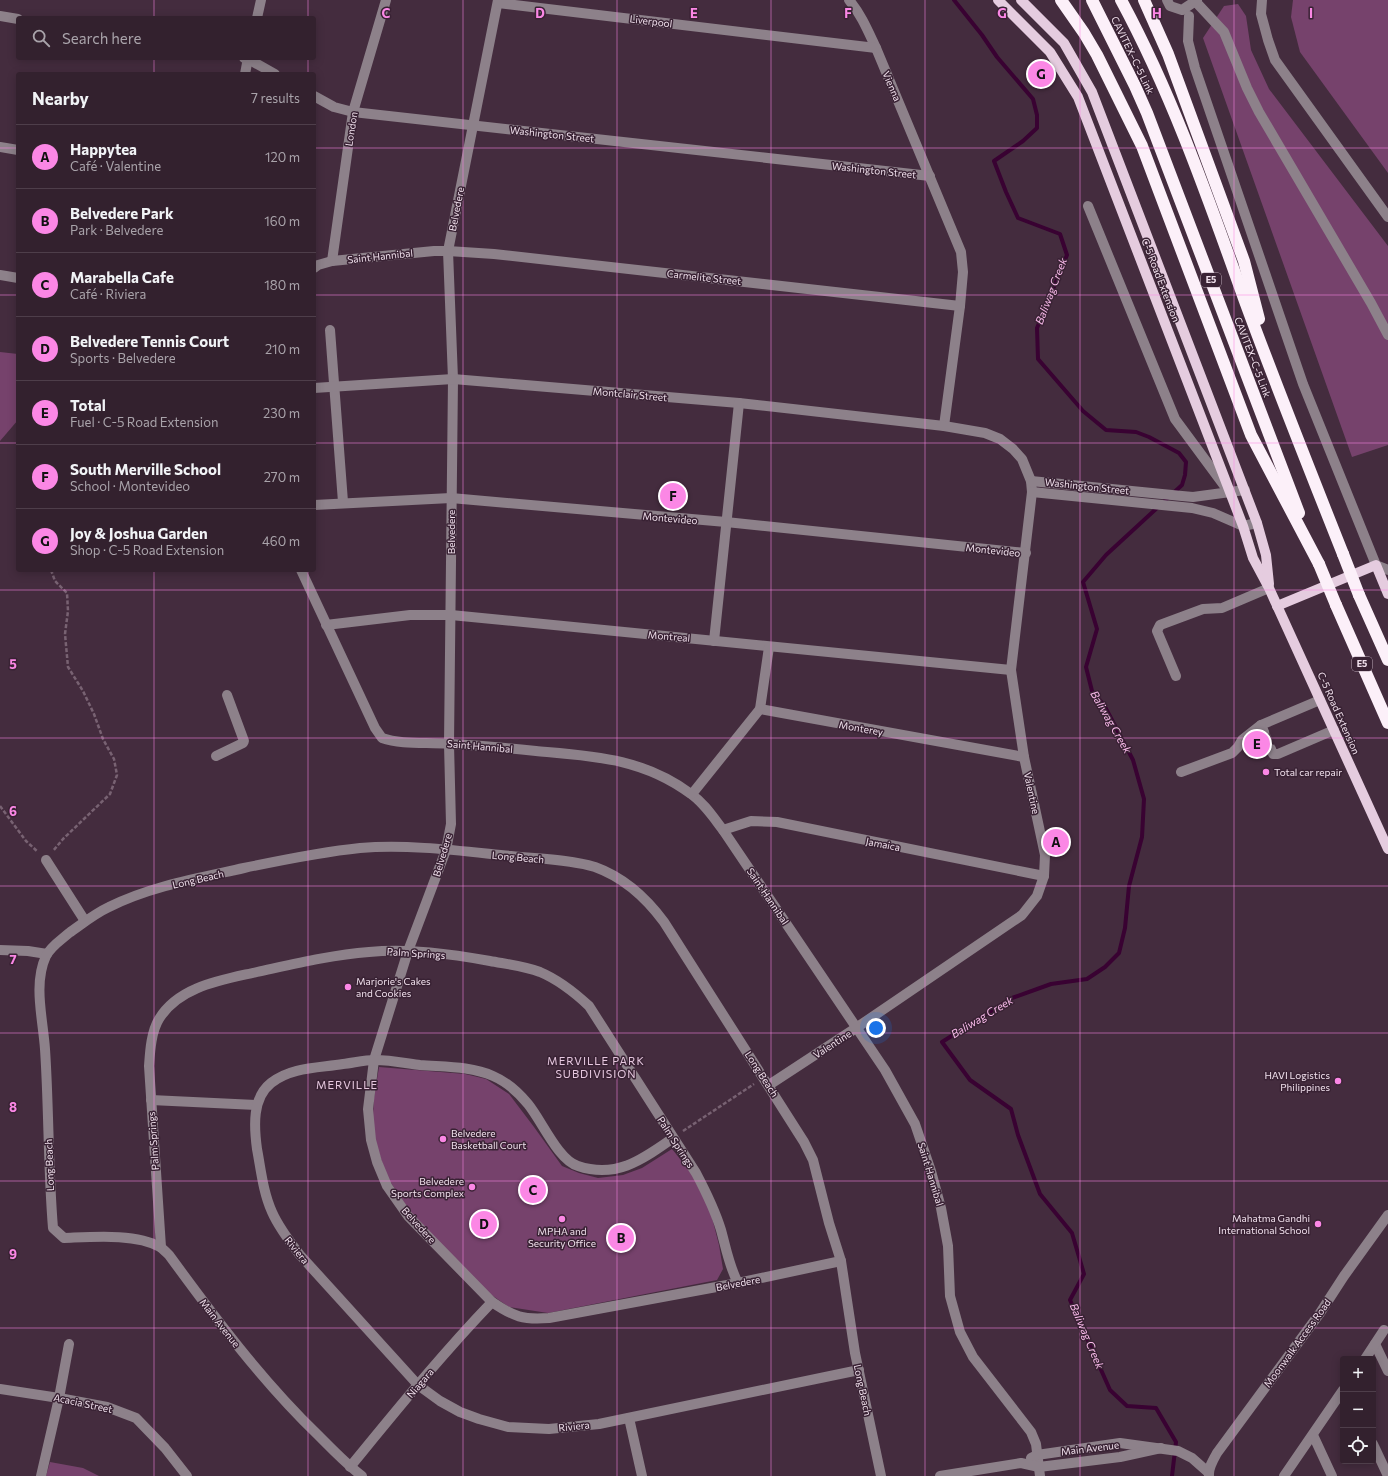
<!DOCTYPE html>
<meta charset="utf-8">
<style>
body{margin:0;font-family:Commissioner,sans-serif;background:#3b2936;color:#f1f3f6}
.controls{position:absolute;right:12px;bottom:12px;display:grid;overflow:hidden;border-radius:4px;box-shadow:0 2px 10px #0003}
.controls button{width:36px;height:36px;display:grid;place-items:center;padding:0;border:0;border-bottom:1px solid #4e3e4a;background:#33212e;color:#f1f3f6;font:20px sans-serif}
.you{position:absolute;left:876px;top:1028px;width:14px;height:14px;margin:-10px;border:3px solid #fff;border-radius:50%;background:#1a73e8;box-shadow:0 0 0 6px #1a73e833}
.badge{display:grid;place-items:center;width:26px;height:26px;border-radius:50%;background:#fb87e5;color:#111;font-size:13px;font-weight:700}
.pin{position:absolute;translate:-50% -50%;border:2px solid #fff;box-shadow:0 1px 4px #0006}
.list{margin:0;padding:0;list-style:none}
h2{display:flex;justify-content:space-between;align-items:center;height:52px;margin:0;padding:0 16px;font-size:17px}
h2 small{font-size:13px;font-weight:400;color:#a9a3aa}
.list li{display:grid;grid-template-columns:26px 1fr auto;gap:12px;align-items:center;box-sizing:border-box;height:64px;padding:0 16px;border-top:1px solid #4e3e4a}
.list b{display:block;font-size:15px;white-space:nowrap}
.list p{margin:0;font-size:13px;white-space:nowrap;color:#a9a3aa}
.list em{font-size:13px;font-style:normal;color:#a9a3aa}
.icon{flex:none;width:22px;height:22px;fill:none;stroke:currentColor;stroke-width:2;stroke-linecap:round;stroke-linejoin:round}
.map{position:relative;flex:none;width:1388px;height:1476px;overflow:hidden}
.search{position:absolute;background:#33212e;box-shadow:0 2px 10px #0003;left:16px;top:16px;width:300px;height:44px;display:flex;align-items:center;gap:10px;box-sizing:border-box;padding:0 14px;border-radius:4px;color:#a9a3aa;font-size:15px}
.panel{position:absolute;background:#33212e;box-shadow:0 2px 10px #0003;left:16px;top:72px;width:300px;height:500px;border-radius:4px}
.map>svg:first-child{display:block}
</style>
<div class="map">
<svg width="1388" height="1476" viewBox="0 0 1388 1476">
<rect width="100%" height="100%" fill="#442c3e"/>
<g fill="#76426c">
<polygon points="1293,0 1388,0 1388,173 1300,52 1291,17"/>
<polygon points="1238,4 1246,16 1251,50 1269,89 1388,246 1388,445 1352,457 1203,38 1224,6"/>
<polygon points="0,352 18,354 18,420 0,441"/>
<polygon points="379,1067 465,1074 486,1079 509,1094 534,1127 562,1166 579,1173 598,1178 623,1175 642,1168 672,1149 705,1190 719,1245 723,1269 717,1280 548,1313 509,1307 490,1294 420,1226 387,1177 372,1132 374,1098"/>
<polygon points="50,1462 83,1468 99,1476 46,1476"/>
</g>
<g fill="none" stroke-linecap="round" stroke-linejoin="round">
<polyline stroke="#390232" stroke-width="4" points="954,0 982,35 997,57 1033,99 1037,115 1037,128 1023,141 994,161 1006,192 1018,218 1060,234 1067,255 1037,328 1038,359 1083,411 1106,430 1136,432 1149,437 1179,453 1186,462 1185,475 1182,485 1106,555 1083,582 1097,629 1086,667 1092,691 1104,705 1133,760 1144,799 1142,837 1129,886 1125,928 1119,953 1105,967 1087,979 1051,984 1012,998 942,1042 970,1080 1011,1109 1018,1135 1040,1194 1072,1233 1084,1274 1070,1300 1110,1390 1127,1406 1156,1408 1176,1442 1172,1476"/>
<polyline stroke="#5e4758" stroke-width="10" stroke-dasharray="10 5" stroke-linecap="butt" points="1264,732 1271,749"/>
<g stroke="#786272" stroke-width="2.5" stroke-dasharray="4 2" stroke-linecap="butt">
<polyline points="51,570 55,581 67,593 68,611 65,634 68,667 83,691 94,714 103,739 114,759 117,775 110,794 63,839 53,851"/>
<polyline points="0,806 26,841 38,852"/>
<polyline points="683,1131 754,1084"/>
</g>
<g stroke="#8d818a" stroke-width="10">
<path d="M498,0L448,251L453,379L449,744L451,824L446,850L408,951L374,1060L368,1109L371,1140L377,1162L387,1186L408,1216L492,1302C514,1317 523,1320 549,1318L738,1283L841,1261"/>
<path d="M849,0C861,14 868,31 876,48L961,252L963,272L960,306L944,426"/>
<polyline points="1167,0 1170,6 1182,10 1197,0"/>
<polyline points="1262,0 1261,14 1268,40 1275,60 1388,217"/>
<polyline points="1195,1 1224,32 1247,88 1259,112 1371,303 1388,335"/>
<polyline points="498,3 876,48"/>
<polyline points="0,16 18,19"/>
<polyline points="1189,16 1188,41 1195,68 1303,384 1376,565 1388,570"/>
<polyline points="257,18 261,0"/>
<polyline points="244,58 248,59 275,74"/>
<polyline points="245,74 248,58"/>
<polyline points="314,96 334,107 353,112 930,176"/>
<polyline points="0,147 18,150"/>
<polyline points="1088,206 1175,419 1226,488"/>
<polyline points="332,261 353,112 386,0"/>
<polyline points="314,268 318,265 332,261 434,251 448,251 494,254 960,306"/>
<polyline points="0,275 18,278"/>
<polyline points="330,330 343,502"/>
<polyline points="314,388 453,379 739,403 944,426 985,433 1000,439 1013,449 1022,459 1031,481 1032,492 1011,670 1024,757 1045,855 1044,876 1037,896 1022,915 856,1028 769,1085"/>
<polyline points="1031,481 1182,496 1193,497 1245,490"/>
<polyline points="1032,492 1192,508 1213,513 1243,526 1257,523"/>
<polyline points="314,505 451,498 726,522 1026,553"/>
<path d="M301,570L375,728L382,738C402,745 428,742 448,744C478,745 507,748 536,751C593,756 643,758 691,794C704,803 713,817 723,830L885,1070L915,1124L931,1171L941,1208L948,1246L950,1296L960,1332L973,1357L1031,1432L1036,1444L1040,1476"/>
<polyline points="326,625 410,615 451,615 1011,670"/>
<polyline points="714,641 739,403"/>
<polyline points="769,647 760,709 1024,757"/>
<polyline points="1176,676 1157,631 1160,625 1203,609 1222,608 1269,588"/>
<polyline points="1264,732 1261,725 1320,700"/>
<polyline points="1271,749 1273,754 1278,754 1334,730"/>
<polyline points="216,756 243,743 244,741 227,695"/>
<polyline points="1181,772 1232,753 1238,747 1242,740 1261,725"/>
<polyline points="692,794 760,709"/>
<polyline points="723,830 751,821 777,822 1044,876"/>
<polyline points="46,860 85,921"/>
<polyline points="0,950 28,951 47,954"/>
<polyline points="151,1100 257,1105"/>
<path d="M673,1138C643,1159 617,1179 578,1166C558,1160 542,1121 528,1104C519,1093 507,1082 493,1076C471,1066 444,1067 420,1065C405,1063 389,1060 375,1060C364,1060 353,1063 343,1064C319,1068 291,1067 271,1083C252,1098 254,1127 257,1149C261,1170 263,1192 272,1212C279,1228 290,1242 300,1255L418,1385L440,1401L460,1412L479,1419L508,1427L549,1429L599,1424L859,1370"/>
<path d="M161,1247L149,1066C150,1052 151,1032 159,1019C179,986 222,980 257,972C294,964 331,955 369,952C409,948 451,954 490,961C506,964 524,966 540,972C559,980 574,992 589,1006L696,1173C706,1192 715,1210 721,1230C726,1248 729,1266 738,1283"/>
<polyline points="1375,1344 1388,1371"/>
<polyline points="1365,1359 1384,1330"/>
<polyline points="0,1389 59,1398 107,1407 136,1418 165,1448 187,1476"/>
<polyline points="629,1418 642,1476"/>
<polyline points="1313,1435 1332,1476"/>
<polyline points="1373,1444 1388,1476"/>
<polyline points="1031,1458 1037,1455 1120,1443 1178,1451 1192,1458 1209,1473"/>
<path d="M350,1467C396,1411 442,1354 492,1302"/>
<polyline points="41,1476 59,1398 69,1344"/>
<path d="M362,1476C346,1464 332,1449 318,1435C262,1381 215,1318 169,1255C166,1252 163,1249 160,1247C136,1233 91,1237 64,1238L53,1228C48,1168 49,1109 45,1049C43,1019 33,984 46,956C51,946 61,940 69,933C82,924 94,914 109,907C151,886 199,878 244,868C282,860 321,852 360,848C410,844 461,851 511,856C538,859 568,859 595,867C623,877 647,899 664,922L804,1142L813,1160L829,1223L841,1261L855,1353L881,1476"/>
<polyline points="940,1476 1021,1463 1039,1467 1120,1457 1161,1448"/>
<path d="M1209,1476C1208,1468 1213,1460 1217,1453L1320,1313L1344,1276L1388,1215"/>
<polyline points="1284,1476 1343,1390"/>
</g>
<g stroke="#e5ccdf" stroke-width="10">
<polyline points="998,0 1050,52 1078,97 1243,526 1253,558 1269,588 1388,849"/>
<polyline points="1021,0 1064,43 1092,92 1257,523 1266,555 1269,584"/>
<polyline points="1277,606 1376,565 1388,594"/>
</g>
<g stroke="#fcf0f9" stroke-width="12">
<polyline points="1061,0 1084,33 1097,55 1142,146 1251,435 1319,564"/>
<polyline points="1092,0 1135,86 1147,113 1299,513"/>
<path d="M1121,0C1173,96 1209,201 1246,304C1277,388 1310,471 1343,554"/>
<polyline points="1144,0 1168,54 1244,261 1259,319"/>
<polyline points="1359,595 1388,660"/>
<polyline points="1336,605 1388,723"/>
</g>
<g stroke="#fcf0f9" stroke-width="12">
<polyline points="1343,554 1359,595"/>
<polyline points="1319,564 1336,605"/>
</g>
</g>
<path fill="none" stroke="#fb87e5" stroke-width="1" stroke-opacity="0.55" d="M154,0V18M308,0V18M463,0V1476M617,0V1476M771,0V1476M925,0V1476M1080,0V1476M1234,0V1476M154,58V74M308,58V74M0,148H18M314,148H1388M0,295H18M314,295H1388M0,443H18M314,443H1388M154,570V1476M308,570V1476M0,590H1388M0,738H1388M0,886H1388M0,1033H1388M0,1181H1388M0,1328H1388"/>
<g fill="#fb87e5" stroke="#392234" stroke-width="1.5">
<circle cx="1266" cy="772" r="4"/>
<circle cx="348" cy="987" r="4"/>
<circle cx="1338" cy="1081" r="4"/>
<circle cx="443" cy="1139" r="4"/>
<circle cx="472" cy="1187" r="4"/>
<circle cx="562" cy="1219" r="4"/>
<circle cx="1318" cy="1224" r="4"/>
</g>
<g text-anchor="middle" stroke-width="3" stroke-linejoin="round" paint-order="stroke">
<g fill="#392234" stroke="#b9a7b5" stroke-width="1">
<rect x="1201" y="273" width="20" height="14" rx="3"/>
<rect x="1352" y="657" width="20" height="14" rx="3"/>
</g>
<g font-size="9" font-weight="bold" fill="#f0e0ec">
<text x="1211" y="283">E5</text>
<text x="1362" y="667">E5</text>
</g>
<g font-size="10" fill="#f0e0ec" stroke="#392234">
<text transform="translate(651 21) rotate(7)" y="4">Liverpool</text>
<text transform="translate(1133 55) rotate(64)" y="4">CAVITEX–C-5 Link</text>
<text transform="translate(892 86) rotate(67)" y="4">Vienna</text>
<text transform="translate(351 129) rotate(-81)" y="4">London</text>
<text transform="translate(552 134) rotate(6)" y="4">Washington Street</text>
<text transform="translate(874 170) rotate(6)" y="4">Washington Street</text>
<text transform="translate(456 209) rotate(-79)" y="4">Belvedere</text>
<text transform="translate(380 256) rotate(-6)" y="4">Saint Hannibal</text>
<text transform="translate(704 277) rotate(6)" y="4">Carmelite Street</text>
<text transform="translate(1161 280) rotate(69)" y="4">C-5 Road Extension</text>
<text transform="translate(1253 357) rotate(69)" y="4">CAVITEX–C-5 Link</text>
<text transform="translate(630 394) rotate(5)" y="4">Montclair Street</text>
<text transform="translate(1087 486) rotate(6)" y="4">Washington Street</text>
<text transform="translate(670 518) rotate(5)" y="4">Montevideo</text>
<text transform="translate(451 532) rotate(-90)" y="4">Belvedere</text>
<text transform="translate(993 550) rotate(6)" y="4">Montevideo</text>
<text transform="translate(669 636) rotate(5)" y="4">Montreal</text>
<text transform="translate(1339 713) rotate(66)" y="4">C-5 Road Extension</text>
<text transform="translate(861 728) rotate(10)" y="4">Monterey</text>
<text transform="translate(480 746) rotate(5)" y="4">Saint Hannibal</text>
<text transform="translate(1032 793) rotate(78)" y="4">Valentine</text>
<text transform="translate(883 844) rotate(11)" y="4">Jamaica</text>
<text transform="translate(442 855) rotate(-74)" y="4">Belvedere</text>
<text transform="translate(518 857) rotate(5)" y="4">Long Beach</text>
<text transform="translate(198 879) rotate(-13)" y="4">Long Beach</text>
<text transform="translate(768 896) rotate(56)" y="4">Saint Hannibal</text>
<text transform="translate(416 953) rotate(4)" y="4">Palm Springs</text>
<text transform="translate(832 1044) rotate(-33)" y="4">Valentine</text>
<text transform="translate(762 1074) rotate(57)" y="4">Long Beach</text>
<text transform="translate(153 1141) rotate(-94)" y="4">Palm Springs</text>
<text transform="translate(676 1142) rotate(57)" y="4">Palm Springs</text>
<text transform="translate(49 1165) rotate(-92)" y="4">Long Beach</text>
<text transform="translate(931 1174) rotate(73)" y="4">Saint Hannibal</text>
<text transform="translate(419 1225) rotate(48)" y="4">Belvedere</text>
<text transform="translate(297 1250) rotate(51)" y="4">Riviera</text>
<text transform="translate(738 1283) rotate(-11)" y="4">Belvedere</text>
<text transform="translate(220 1323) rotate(52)" y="4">Main Avenue</text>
<text transform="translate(1297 1343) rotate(-54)" y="4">Moonwalk Access Road</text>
<text transform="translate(420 1383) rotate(-49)" y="4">Niagara</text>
<text transform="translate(863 1390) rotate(78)" y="4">Long Beach</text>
<text transform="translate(83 1403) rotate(12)" y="4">Acacia Street</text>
<text transform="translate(574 1426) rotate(-6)" y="4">Riviera</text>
<text transform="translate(1090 1448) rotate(-7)" y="4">Main Avenue</text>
</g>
<g font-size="10" fill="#f0e0ec" stroke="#392234" text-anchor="start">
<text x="1274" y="776">Total car repair</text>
<text x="356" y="985">Marjorie's Cakes<tspan x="356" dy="12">and Cookies</tspan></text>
<text x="1330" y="1079" text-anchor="end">HAVI Logistics<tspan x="1330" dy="12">Philippines</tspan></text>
<text x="451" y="1137">Belvedere<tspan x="451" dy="12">Basketball Court</tspan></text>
<text x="464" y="1185" text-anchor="end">Belvedere<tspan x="464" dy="12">Sports Complex</tspan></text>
<text x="1310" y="1222" text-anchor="end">Mahatma Gandhi<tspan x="1310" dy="12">International School</tspan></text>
<text x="562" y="1235" text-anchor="middle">MPHA and<tspan x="562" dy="12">Security Office</tspan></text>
</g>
<g font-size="11" font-style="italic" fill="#fabbeb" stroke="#392234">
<text transform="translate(1051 291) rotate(-69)" y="4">Baliwag Creek</text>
<text transform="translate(1111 722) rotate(60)" y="4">Baliwag Creek</text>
<text transform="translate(982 1017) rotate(-31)" y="4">Baliwag Creek</text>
<text transform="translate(1087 1336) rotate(67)" y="4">Baliwag Creek</text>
</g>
<g font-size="11" letter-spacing="1" fill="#e5c7de" stroke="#392234">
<text x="596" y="1065">MERVILLE PARK<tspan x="596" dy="13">SUBDIVISION</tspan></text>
<text x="347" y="1089">MERVILLE</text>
</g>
</g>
<g font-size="13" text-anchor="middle" font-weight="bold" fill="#fb87e5" stroke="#392234" stroke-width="3" stroke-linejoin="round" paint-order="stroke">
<text x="386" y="18">C</text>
<text x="540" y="18">D</text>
<text x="694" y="18">E</text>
<text x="848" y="18">F</text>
<text x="1002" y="18">G</text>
<text x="1157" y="18">H</text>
<text x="1311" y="18">I</text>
<text x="13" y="669">5</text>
<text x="13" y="816">6</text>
<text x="13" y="964">7</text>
<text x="13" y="1112">8</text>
<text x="13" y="1259">9</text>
</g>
</svg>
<div class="controls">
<button>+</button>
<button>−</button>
<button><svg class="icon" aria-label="locate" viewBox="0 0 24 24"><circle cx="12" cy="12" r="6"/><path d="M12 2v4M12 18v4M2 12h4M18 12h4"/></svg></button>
</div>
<div class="you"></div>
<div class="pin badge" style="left:1056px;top:842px">A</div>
<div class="pin badge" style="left:621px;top:1238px">B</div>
<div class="pin badge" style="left:533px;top:1190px">C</div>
<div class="pin badge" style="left:484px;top:1224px">D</div>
<div class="pin badge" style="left:1257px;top:744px">E</div>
<div class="pin badge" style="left:673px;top:496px">F</div>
<div class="pin badge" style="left:1041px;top:74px">G</div>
<div class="search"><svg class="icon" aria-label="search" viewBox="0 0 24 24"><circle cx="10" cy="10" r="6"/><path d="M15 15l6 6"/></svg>Search here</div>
<section class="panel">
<h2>Nearby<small>7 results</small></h2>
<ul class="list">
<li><span class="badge">A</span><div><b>Happytea</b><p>Café · Valentine</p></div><em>120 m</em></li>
<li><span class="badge">B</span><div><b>Belvedere Park</b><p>Park · Belvedere</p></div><em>160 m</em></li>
<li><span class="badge">C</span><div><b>Marabella Cafe</b><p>Café · Riviera</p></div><em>180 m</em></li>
<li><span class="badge">D</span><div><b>Belvedere Tennis Court</b><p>Sports · Belvedere</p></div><em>210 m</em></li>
<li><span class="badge">E</span><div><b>Total</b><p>Fuel · C-5 Road Extension</p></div><em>230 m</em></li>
<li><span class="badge">F</span><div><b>South Merville School</b><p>School · Montevideo</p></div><em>270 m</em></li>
<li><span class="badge">G</span><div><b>Joy &amp; Joshua Garden</b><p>Shop · C-5 Road Extension</p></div><em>460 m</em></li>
</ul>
</section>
</div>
